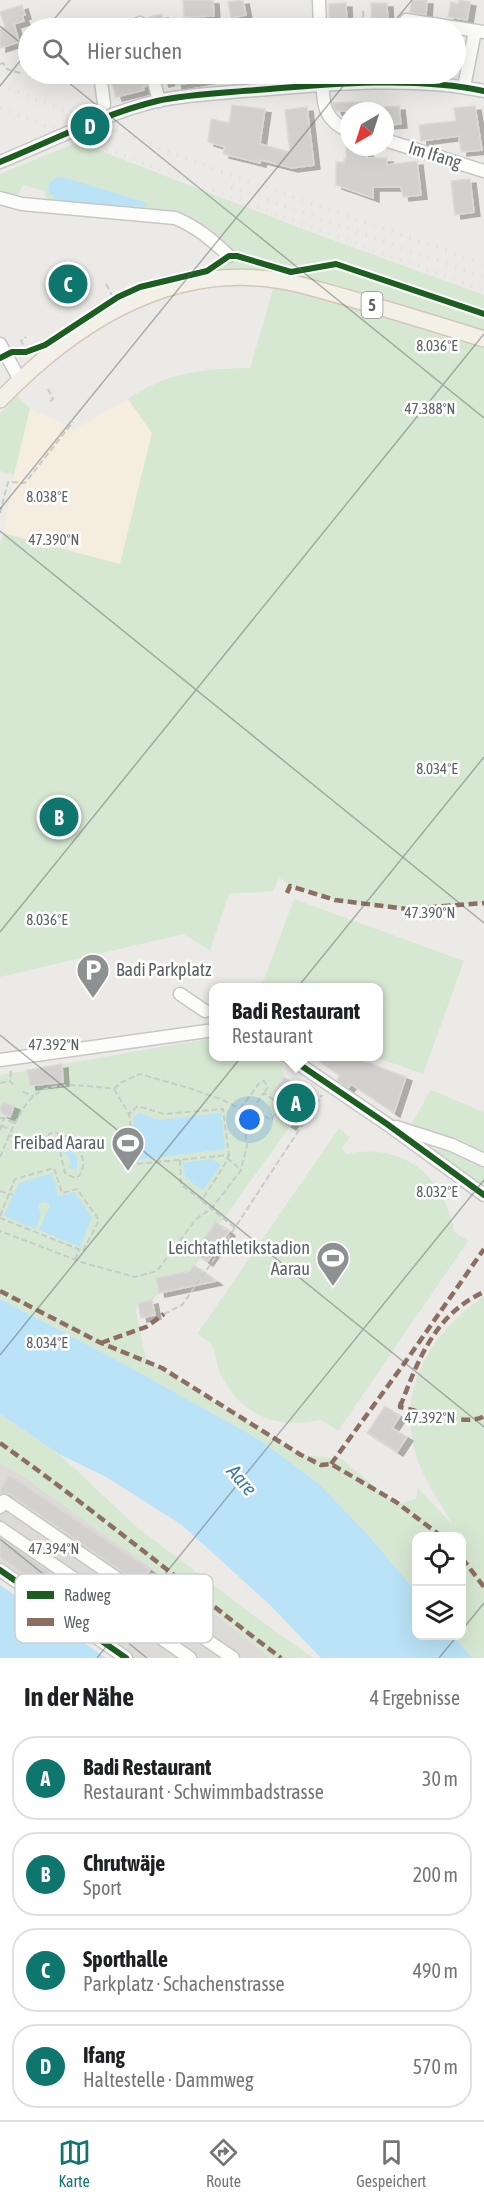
<!DOCTYPE html>
<html lang="de">
<meta charset="utf-8">
<style>
body{margin:0;font-family:"Asap Condensed",sans-serif;background:#f2f2f2;color:#202124}
.controls{position:absolute;right:18px;bottom:18px;display:grid;overflow:hidden;border-radius:12px;box-shadow:0 6px 24px #0002}
.controls button{width:54px;height:54px;display:grid;place-items:center;padding:0;border:0;border-bottom:2px solid #e0e0e0;background:#fff;color:#202124;font:30px sans-serif}
.compass{position:absolute;left:340px;top:102px;width:54px;height:54px;border-radius:50%;background:#fff;box-shadow:0 6px 24px #0002;rotate:219deg}
.you{position:absolute;left:250px;top:1120px;width:21px;height:21px;margin:-15px;border:4px solid #fff;border-radius:50%;background:#1a73e8;box-shadow:0 0 0 9px #1a73e833}
.badge{display:grid;place-items:center;width:39px;height:39px;border-radius:50%;background:#0f766e;color:#fff;font-size:20px;font-weight:700}
.pin{position:absolute;translate:-50% -50%;border:3px solid #fff;box-shadow:0 2px 6px #0006}
.popup{position:absolute;left:209px;top:983px;width:174px;height:78px;box-sizing:border-box;display:grid;place-content:center;border-radius:12px;background:#fff;filter:drop-shadow(0 2px 4px #0005);font-size:20px;white-space:nowrap;color:#757577}
.popup b{font-size:22px;color:#202124}
.popup::after{content:'';position:absolute;left:50%;top:100%;margin-left:-12px;border:12px solid transparent;border-top-color:#fff}
.list{margin:0;padding:0;list-style:none}
h2{display:flex;justify-content:space-between;align-items:center;height:78px;margin:0;padding:0 24px;font-size:26px}
h2 small{font-size:20px;font-weight:400;color:#757577}
.list li{display:grid;grid-template-columns:39px 1fr auto;gap:18px;align-items:center;box-sizing:border-box;height:84px;margin:0 12px 12px;padding:0 12px;border:2px solid #e0e0e0;border-radius:24px}
.list b{display:block;font-size:22px;white-space:nowrap}
.list p{margin:0;font-size:20px;white-space:nowrap;color:#757577}
.list em{font-size:20px;font-style:normal;color:#757577}
.icon{flex:none;width:33px;height:33px;fill:none;stroke:currentColor;stroke-width:2;stroke-linecap:round;stroke-linejoin:round}
.map{position:relative;flex:none;width:484px;height:1658px;overflow:hidden}
.search{position:absolute;background:#fff;box-shadow:0 6px 24px #0002;left:18px;right:18px;top:18px;height:66px;display:flex;align-items:center;gap:15px;box-sizing:border-box;padding:0 21px;border-radius:33px;color:#757577;font-size:22px}
.sheet{height:462px;background:#fff}
nav{display:flex;justify-content:space-around;align-items:center;box-sizing:border-box;height:84px;border-top:2px solid #e0e0e0;background:#fff;font-size:16px;color:#757577}
nav a{display:grid;justify-items:center;gap:3px}
nav .on{color:#0f766e}
.map>svg:first-child{display:block}
</style>
<div class="map">
<svg width="484" height="1658" viewBox="0 0 484 1658">
<defs>
<filter id="shadow"><feDropShadow dx="6" dy="4" stdDeviation="0" flood-color="#0004"/></filter>
</defs>
<rect width="100%" height="100%" fill="#eceae7"/>
<polygon fill="#f5eee0" points="128,399 152,433 120,564 3,533 14,475 30,409 75,429"/>
<polygon fill="#dddbd8" points="0,1463 23,1476 197,1600 272,1658 126,1658 0,1570"/>
<g fill="#d7e8d2">
<polygon points="78,142 308,231 484,295 484,333 293,276 276,272 213,273 231,260 187,218 47,202 44,191 23,185 17,198 0,199 0,174"/>
<path d="M274,286L319,295L484,348V903L407,909L371,905L335,900L290,886L279,878L273,891L229,894L210,950L183,934L0,977V547L3,533L120,564L152,433L128,399C165,373 206,368 250,368Z"/>
<polygon points="17,396 30,409 14,475 0,471 0,413"/>
<polygon points="294,899 464,961 423,1074 375,1057 378,1056 378,988 261,987"/>
<path d="M213,1038L214,1056L273,1057L283,1064L282,1070L284,1077L274,1092L285,1101L287,1105L278,1118L290,1126L220,1224L216,1223L198,1247L191,1241L186,1246L201,1257L186,1277L156,1278L159,1293L152,1300L138,1303L136,1311L146,1360L301,1455L342,1459L388,1498L403,1503L416,1499L418,1488L453,1525C442,1504 426,1485 418,1461C394,1392 428,1335 484,1296V1658H473L453,1636H462V1536H416V1592L370,1537L260,1440L126,1365L0,1299V1075Z"/>
<polygon points="431,1090 484,1112 484,1158 452,1145 411,1124"/>
<path d="M339,1128L350,1137L342,1148L346,1154C403,1142 444,1175 454,1231L468,1241L338,1431L321,1420C276,1429 240,1416 220,1373C216,1364 216,1353 212,1345C209,1341 201,1337 197,1334Z"/>
<polygon points="426,1147 454,1153 484,1165 484,1187"/>
<polygon points="0,1414 59,1454 138,1528 253,1615 313,1658 272,1658 197,1600 23,1476 0,1463"/>
</g>
<g fill="#bae3f7">
<polygon points="57,177 69,179 147,203 144,207 61,201 53,197 48,191 49,183"/>
<polygon points="139,1113 159,1120 221,1113 225,1149 137,1160 133,1118"/>
<path d="M56,1137L64,1140C69,1153 82,1152 76,1170L68,1168L71,1163C69,1155 61,1148 54,1145Z"/>
<polygon points="212,1159 221,1165 203,1190 185,1177 183,1163"/>
<polygon points="52,1173 58,1196 74,1192 92,1217 80,1247 39,1230 50,1205 44,1202 38,1204 41,1216 35,1229 4,1216 19,1183"/>
<polygon points="0,1299 126,1365 260,1440 318,1483 370,1537 416,1592 416,1636 453,1636 473,1658 321,1658 269,1604 182,1525 106,1477 59,1454 0,1414"/>
<polygon points="0,1585 106,1658 0,1658"/>
</g>
<g fill="#d2d1d0" stroke="#dcdad6" stroke-width="1.5" filter="url(#shadow)">
<polygon points="183,0 213,0 214,16 184,17"/>
<polygon points="243,0 246,15 231,18 228,2"/>
<polygon points="412,0 427,0 426,15 410,12"/>
<polygon points="459,0 470,2 467,20 448,17 451,2 458,4"/>
<polygon points="346,3 347,28 329,28 329,4"/>
<polygon points="371,3 387,3 388,28 372,28"/>
<polygon points="22,5 25,15 22,16 24,21 14,24 19,42 0,48 0,29 5,27 0,12"/>
<polygon points="162,14 165,28 151,28 149,17"/>
<polygon points="110,74 128,74 129,77 144,74 147,86 143,87 144,90 116,97"/>
<polygon points="160,74 211,74 211,79 176,85 175,80 163,83"/>
<polygon points="363,102 364,111 336,111 333,103"/>
<polygon points="232,105 265,109 260,144 290,152 285,110 307,107 314,165 292,168 261,160 260,163 223,154 225,147 208,142 211,119 229,123"/>
<polygon points="399,106 401,124 385,125 385,107"/>
<polygon points="475,106 482,150 461,152 459,136 421,141 419,125 456,121 454,108"/>
<polygon points="346,147 367,147 367,158 387,158 387,165 417,161 421,195 403,197 401,187 373,187 373,198 336,185 336,162 344,162 344,159 346,159"/>
<polygon points="470,179 474,212 455,215 451,181"/>
<polygon points="312,1056 351,1056 406,1077 394,1113 351,1084 348,1088 337,1080 340,1076"/>
<polygon points="62,1064 63,1082 30,1086 27,1070"/>
<polygon points="284,1077 304,1091 302,1095 309,1100 290,1126 278,1118 289,1103 274,1092"/>
<polygon points="3,1102 14,1106 10,1117 2,1114 0,1108"/>
<polygon points="216,1222 229,1232 207,1262 194,1252"/>
<polygon points="194,1265 216,1281 159,1293 156,1278 190,1271"/>
<polygon points="152,1300 155,1315 141,1318 138,1303"/>
<polygon points="385,1406 400,1416 392,1428 407,1437 397,1452 367,1433"/>
<polygon points="9,1475 150,1570 140,1584 9,1494 0,1494 0,1489"/>
<polygon points="0,1538 101,1607 92,1620 0,1557"/>
</g>
<g fill="none" stroke-linecap="round" stroke-linejoin="round">
<defs>
<g id="minor">
<polyline points="319,0 320,28"/>
<polyline points="406,20 484,32"/>
<polyline points="140,23 142,28"/>
<polyline points="100,74 104,104"/>
<polyline points="152,74 159,101"/>
<path d="M322,74C323,100 321,119 349,131"/>
<polyline points="464,87 475,31"/>
<polyline points="385,140 484,171"/>
<path d="M0,162C52,141 103,114 157,101C189,94 224,93 257,90C328,84 415,76 484,91"/>
<path d="M0,198L22,204L175,218C197,227 212,240 229,256"/>
<polyline points="0,344 20,380"/>
<polyline points="180,994 205,1011"/>
<polyline points="287,1056 387,1124 484,1195"/>
<polyline points="0,1060 214,1030"/>
<polyline points="396,1127 452,1145 484,1160"/>
<polyline points="0,1507 4,1501 233,1658"/>
<polyline points="0,1528 190,1658"/>
<polyline points="0,1570 126,1658"/>
</g>
<path id="major" d="M0,400C69,329 156,270 259,278C290,280 319,290 348,298C394,311 439,325 484,339"/>
</defs>
<use href="#minor" stroke="#c8c7c8" stroke-width="15"/>
<use href="#major" stroke="#d4c8b5" stroke-width="18"/>
<g stroke="#c6ccc9" stroke-width="2" stroke-dasharray="6 3" stroke-linecap="butt">
<polyline points="363,11 364,28"/>
<polyline points="0,64 3,63 7,69 20,73"/>
<polyline points="106,284 113,297"/>
<polyline points="24,352 26,349 21,341 26,337"/>
<polyline points="48,389 53,399 48,403"/>
<polyline points="0,513 8,482 25,483 73,422"/>
<polyline points="11,1071 10,1081 16,1087"/>
<polyline points="0,1083 9,1081"/>
<polyline points="114,1089 129,1114 136,1164 229,1155 223,1109 164,1114 138,1106 129,1114"/>
<polyline points="23,1092 34,1096"/>
<polyline points="240,1109 253,1108 271,1120 282,1106 264,1093 253,1108"/>
<polyline points="240,1109 260,1082 264,1081 268,1087 264,1093"/>
<polyline points="0,1118 4,1118 14,1123"/>
<polyline points="2,1126 11,1130"/>
<polyline points="0,1130 4,1118"/>
<path d="M9,1136L16,1135L60,1151L65,1173L75,1178L79,1176C81,1172 84,1168 83,1162C82,1147 65,1129 49,1134L45,1144"/>
<path d="M0,1157C30,1085 36,1079 114,1089L120,1083L140,1074L192,1089L223,1100L240,1109L244,1122L247,1146L241,1170L212,1208L196,1219L157,1271L135,1277L84,1263L0,1231"/>
<polyline points="227,1158 240,1169"/>
<polyline points="180,1160 181,1185 202,1200 225,1164 229,1155"/>
<polyline points="0,1191 13,1195"/>
<polyline points="202,1201 235,1228"/>
<polyline points="0,1216 15,1179 54,1168 62,1193 77,1189 99,1220 83,1251 0,1218"/>
<polyline points="75,1260 79,1250"/>
<polyline points="164,1314 182,1305 215,1258 322,1095"/>
</g>
<use href="#minor" stroke="#fcfcfb" stroke-width="12"/>
<use href="#major" stroke="#f3f0e8" stroke-width="15"/>
<g stroke="#e3e2e2" stroke-width="4" stroke-dasharray="1.5 8" stroke-linecap="butt">
<polyline points="0,85 219,171 484,264"/>
<polyline points="0,108 310,227 484,290"/>
<polyline points="231,187 484,277"/>
</g>
<g stroke="#8d6e63" stroke-width="4.5" stroke-dasharray="9 4.5" stroke-linecap="butt">
<polyline points="287,893 290,886 335,900 407,909 484,903"/>
<polyline points="0,1291 101,1343 162,1368 301,1455 321,1465 331,1464 396,1502 441,1536"/>
<polyline points="101,1343 146,1327 164,1314"/>
<path d="M401,1402L400,1407C419,1411 469,1427 484,1416"/>
<path d="M400,1407C418,1360 435,1314 484,1292"/>
<path d="M0,1443C96,1511 187,1587 281,1658"/>
<polyline points="331,1464 406,1361 484,1249"/>
<polyline points="462,1558 484,1587"/>
</g>
<defs>
<g id="cycleway">
<path d="M0,162C52,141 103,114 157,101C189,94 224,93 257,90C328,84 415,76 484,91"/>
<polyline points="0,358 12,352 26,352 45,345 118,297 140,287 207,271 229,256 237,256 291,272 336,264 484,314"/>
<polyline points="287,1056 387,1124 484,1195"/>
<polyline points="0,1570 126,1658"/>
</g>
</defs>
<use href="#cycleway" stroke="#fff" stroke-width="10"/>
<use href="#cycleway" stroke="#1b5e20" stroke-width="6"/>
</g>
<path fill="none" stroke="#5c6165" stroke-width="1.5" stroke-opacity="0.45" d="M0,26L28,49M47,28L70,0M389,28L412,0M58,74L484,418M0,86L28,51M0,509L353,74M0,531L484,923M0,932L484,334M0,1035L484,1427M0,1355L484,757M0,1539L147,1658M462,1630L484,1603M97,1658L484,1180M439,1658L457,1636"/>
<defs>
<symbol id="parking-pin" viewBox="-11 -11 22 30"><path d="M0 17L-7.5 6A9.5 9.5 0 1 1 7.5 6Z" fill="#8e9192" stroke="#fff"/><path d="M-3.5-5.5H1a3.5 3.5 0 0 1 0 7H-1V5.5H-3.5ZM-1-3.4V-.6H.8a1.4 1.4 0 0 0 0-2.8Z" fill="#fff"/></symbol>
<symbol id="stadium-pin" viewBox="-11 -11 22 30"><path d="M0 17L-7.5 6A9.5 9.5 0 1 1 7.5 6Z" fill="#8e9192" stroke="#fff"/><path d="M0-5a6.5 5 0 1 0 0 10a6.5 5 0 1 0 0-10ZM-3.5-1.8h7v3.6h-7Z" fill="#fff"/></symbol>
</defs>
<g fill-rule="evenodd">
<use href="#parking-pin" x="74" y="951" width="38" height="52"/>
<use href="#stadium-pin" x="109" y="1124" width="38" height="52"/>
<use href="#stadium-pin" x="314" y="1239" width="38" height="52"/>
</g>
<g text-anchor="middle" stroke-width="5" stroke-linejoin="round" paint-order="stroke">
<rect fill="#fff" stroke="#8d9093" stroke-width="1.5" x="361.5" y="292" width="21" height="26" rx="4.5"/>
<g font-size="16" font-weight="bold" fill="#5c6165">
<text x="372" y="311">5</text>
</g>
<g font-size="18" fill="#5c6165" stroke="#fff">
<text transform="translate(435 155) rotate(17)" y="6">Im Ifang</text>
</g>
<g font-size="18" fill="#5c6165" stroke="#fff" text-anchor="end">
<text x="116" y="976" text-anchor="start">Badi Parkplatz</text>
<text x="105" y="1149">Freibad Aarau</text>
<text x="310" y="1254">Leichtathletikstadion<tspan x="310" dy="21">Aarau</tspan></text>
</g>
<g font-size="20" font-style="italic" fill="#3f7ba7" stroke="#fff">
<text transform="translate(242 1480) rotate(49)" y="7">Aare</text>
</g>
</g>
<rect x="15" y="1574" width="198" height="69" rx="9" fill="#fff" stroke="#ced0d1" stroke-width="1.5"/>
<rect x="27" y="1591" width="27" height="8" fill="#1b5e20"/>
<rect x="27" y="1618" width="27" height="8" fill="#8d6e63"/>
<g font-size="16" fill="#5c6165">
<text x="64" y="1601">Radweg</text>
<text x="64" y="1628">Weg</text>
</g>
<g font-size="15" text-anchor="middle" fill="#5c6165" stroke="#fff" stroke-width="5" stroke-linejoin="round" paint-order="stroke">
<text x="437" y="351">8.036°E</text>
<text x="430" y="414">47.388°N</text>
<text x="47" y="502">8.038°E</text>
<text x="54" y="545">47.390°N</text>
<text x="437" y="774">8.034°E</text>
<text x="430" y="918">47.390°N</text>
<text x="47" y="925">8.036°E</text>
<text x="54" y="1050">47.392°N</text>
<text x="437" y="1197">8.032°E</text>
<text x="47" y="1348">8.034°E</text>
<text x="430" y="1423">47.392°N</text>
<text x="54" y="1554">47.394°N</text>
</g>
</svg>
<div class="controls">
<button><svg class="icon" aria-label="locate" viewBox="0 0 24 24"><circle cx="12" cy="12" r="6"/><path d="M12 2v4M12 18v4M2 12h4M18 12h4"/></svg></button>
<button><svg class="icon" aria-label="layers" viewBox="0 0 24 24"><path d="M12 4l9 5-9 5-9-5zM3 14l9 5 9-5"/></svg></button>
</div>
<svg class="compass" viewBox="-18 -18 36 36"><path d="M0-13l5 13h-10z" fill="#e53935"/><path d="M0 13l5-13h-10z" fill="#757577"/></svg>
<div class="you"></div>
<div class="pin badge" style="left:296px;top:1103px">A</div>
<div class="popup"><b>Badi Restaurant</b>Restaurant</div>
<div class="pin badge" style="left:59px;top:817px">B</div>
<div class="pin badge" style="left:68px;top:284px">C</div>
<div class="pin badge" style="left:90px;top:126px">D</div>
<div class="search"><svg class="icon" aria-label="search" viewBox="0 0 24 24"><circle cx="10" cy="10" r="6"/><path d="M15 15l6 6"/></svg>Hier suchen</div>
</div>
<section class="sheet">
<h2>In der Nähe<small>4 Ergebnisse</small></h2>
<ul class="list">
<li><span class="badge">A</span><div><b>Badi Restaurant</b><p>Restaurant · Schwimmbadstrasse</p></div><em>30 m</em></li>
<li><span class="badge">B</span><div><b>Chrutwäje</b><p>Sport</p></div><em>200 m</em></li>
<li><span class="badge">C</span><div><b>Sporthalle</b><p>Parkplatz · Schachenstrasse</p></div><em>490 m</em></li>
<li><span class="badge">D</span><div><b>Ifang</b><p>Haltestelle · Dammweg</p></div><em>570 m</em></li>
</ul>
</section>
<nav>
<a class="on"><svg class="icon" aria-label="map" viewBox="0 0 24 24"><path d="M3 6l6-2 6 2 6-2v14l-6 2-6-2-6 2zM9 4v14M15 6v14"/></svg>Karte</a>
<a><svg class="icon" aria-label="directions" viewBox="0 0 24 24"><path d="M12 3l9 9-9 9-9-9zM9 14v-3h6M13 9l2 2-2 2"/></svg>Route</a>
<a><svg class="icon" aria-label="saved" viewBox="0 0 24 24"><path d="M7 4h10v16l-5-4-5 4z"/></svg>Gespeichert</a>
</nav>
